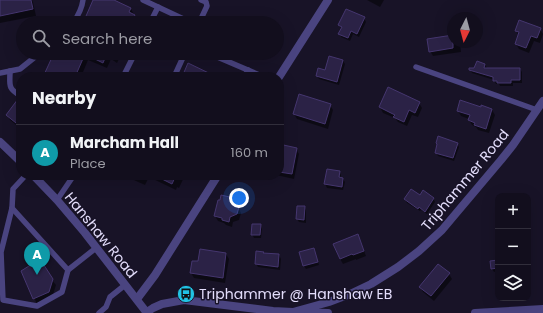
<!DOCTYPE html>
<meta charset="utf-8">
<style>
body{margin:0;font-family:Poppins,sans-serif;background:#1f1c2a;color:#f1f3f6}
.controls{position:absolute;right:12px;bottom:12px;display:grid;overflow:hidden;border-radius:8px;box-shadow:0 4px 16px #0002}
.controls button{width:36px;height:36px;display:grid;place-items:center;padding:0;border:0;border-bottom:1px solid #312e3b;background:#120e1d;color:#f1f3f6;font:20px sans-serif}
.compass{position:absolute;left:447px;top:12px;width:36px;height:36px;border-radius:50%;background:#120e1d;box-shadow:0 4px 16px #0002;rotate:186deg}
.you{position:absolute;left:239px;top:198px;width:14px;height:14px;margin:-10px;border:3px solid #fff;border-radius:50%;background:#1a73e8;box-shadow:0 0 0 6px #1a73e833}
.badge{display:grid;place-items:center;width:26px;height:26px;border-radius:50%;background:#21c3e4;color:#fff;font-size:13px;font-weight:700}
.pin{position:absolute;translate:-50% -33px;filter:drop-shadow(0 1px 2px #0008)}
.pin::after{content:'';position:absolute;top:21px;width:14px;height:12px;background:inherit;clip-path:polygon(0 0,100% 0,50% 100%)}
.list{margin:0;padding:0;list-style:none}
h2{display:flex;justify-content:space-between;align-items:center;height:52px;margin:0;padding:0 16px;font-size:17px}
h2 small{font-size:13px;font-weight:400;color:#9c9ca4}
.list li{display:grid;grid-template-columns:26px 1fr auto;gap:12px;align-items:center;box-sizing:border-box;height:56px;padding:0 16px;border-top:1px solid #312e3b}
.list b{display:block;font-size:15px;white-space:nowrap}
.list p{margin:0;font-size:13px;white-space:nowrap;color:#9c9ca4}
.list em{font-size:13px;font-style:normal;color:#9c9ca4}
.icon{flex:none;width:22px;height:22px;fill:none;stroke:currentColor;stroke-width:2;stroke-linecap:round;stroke-linejoin:round}
.map{position:relative;flex:none;width:543px;height:313px;overflow:hidden}
.search{position:absolute;background:#120e1d;box-shadow:0 4px 16px #0002;left:16px;top:16px;width:268px;height:44px;display:flex;align-items:center;gap:10px;box-sizing:border-box;padding:0 14px;border-radius:22px;color:#9c9ca4;font-size:15px}
.panel{position:absolute;background:#120e1d;box-shadow:0 4px 16px #0002;left:16px;top:72px;width:268px;height:108px;border-radius:16px}
.map>svg:first-child{display:block}
</style>
<div class="map">
<svg width="543" height="313" viewBox="0 0 543 313">
<rect width="100%" height="100%" fill="#181327"/>
<g fill="#0007">
<polygon points="0,0 32,0 33,2 36,16 0,23"/>
<polygon points="100,0 112,0 131,9 138,22 138,23 84,23"/>
<polygon points="367,0 384,0 380,7"/>
<polygon points="364,18 366,22 359,37 353,34 350,41 341,37 340,34 342,29 339,25"/>
<polygon points="540,29 543,34 540,43 534,41 529,53 519,49 516,44 519,36 516,31"/>
<polygon points="453,36 453,42 460,42 461,52 433,56 430,51"/>
<polygon points="70,53 122,53 117,63 111,59 107,68 88,60 81,77 45,77"/>
<polygon points="330,57 343,61 345,64 339,85 319,79 317,76 326,71"/>
<polygon points="485,65 487,68 486,69 520,69 522,72 522,83 513,83 513,86 500,86 499,84 496,84 494,80 472,73 470,69 475,69"/>
<polygon points="21,101 21,129 10,120 7,115"/>
<polygon points="419,103 422,108 418,117 412,115 407,126 398,122 395,118 383,113 380,107"/>
<polygon points="330,105 333,110 328,129 297,119 294,114"/>
<polygon points="481,108 492,110 495,115 489,133 478,130 476,127 472,125 469,120 469,119 461,116 458,111"/>
<polygon points="457,143 459,147 454,161 438,156 436,152"/>
<polygon points="279,145 296,149 299,154 294,179 276,175 279,175"/>
<polygon points="339,172 341,175 341,178 343,179 345,182 343,190 327,188 325,184"/>
<polygon points="115,175 185,175 179,188 177,187 176,190 149,177 145,185 127,177 125,180"/>
<polygon points="420,196 433,198 435,202 427,214 421,210 420,211 407,203 405,200"/>
<polygon points="234,199 241,213 239,220 233,222 232,227 226,225 224,223 218,221 215,216"/>
<polygon points="304,207 306,210 306,223 299,222 297,219"/>
<polygon points="260,225 262,229 261,238 254,238 252,234"/>
<polygon points="360,240 366,256 356,260 356,259 343,264 340,259"/>
<polygon points="315,252 319,265 306,269 304,266"/>
<polygon points="263,253 264,254 279,255 281,259 280,270 258,267 256,264"/>
<polygon points="226,254 229,259 225,283 194,278 191,273 193,262 199,262"/>
<polygon points="498,254 498,271 494,272 492,269 496,261"/>
<polygon points="22,271 52,280 56,285 52,298 37,304"/>
<polygon points="449,274 452,279 434,301 423,292 420,287"/>
</g>
<g fill="#2b2246" stroke="#45366f">
<polygon points="0,0 31,0 33,9 0,16"/>
<polygon points="93,0 114,0 131,8 129,12 135,15 131,23 83,23"/>
<polygon points="346,9 365,17 357,34 351,31 348,38 338,34 342,27 338,25"/>
<polygon points="519,20 541,28 537,38 531,36 526,48 515,44 519,32 515,31"/>
<polygon points="453,35 453,48 429,52 427,39"/>
<polygon points="54,53 107,53 103,63 85,54 75,77 43,77"/>
<polygon points="329,56 343,60 337,82 316,76 318,68 325,70"/>
<polygon points="477,61 485,64 484,68 520,68 520,80 511,80 511,83 497,83 497,81 493,81 493,77 469,70 469,68 474,68"/>
<polygon points="188,63 217,77 182,77"/>
<polygon points="388,87 420,102 415,113 409,110 404,122 393,117 395,115 379,107"/>
<polygon points="299,94 331,104 325,124 293,114"/>
<polygon points="18,99 21,100 21,127 6,115"/>
<polygon points="460,100 481,107 481,105 492,109 486,129 474,125 475,123 468,120 470,115 457,111"/>
<polygon points="438,136 458,143 453,158 435,153 437,144 436,143"/>
<polygon points="279,144 297,148 292,174 279,172"/>
<polygon points="327,169 340,171 339,177 343,178 342,187 324,184"/>
<polygon points="154,175 176,175 172,184"/>
<polygon points="411,189 420,195 423,190 434,198 425,212 419,207 418,209 404,199"/>
<polygon points="221,195 234,198 233,202 237,203 237,205 239,207 237,214 230,217 229,222 222,220 222,218 214,216 218,200 220,200"/>
<polygon points="297,206 305,206 304,220 296,219"/>
<polygon points="252,224 261,224 260,235 251,235"/>
<polygon points="358,234 364,251 353,255 352,254 340,259 333,244"/>
<polygon points="314,248 318,262 303,266 299,252"/>
<polygon points="200,249 226,253 223,278 190,273 192,261 198,261"/>
<polygon points="256,251 264,252 263,253 279,254 278,267 255,264"/>
<polygon points="40,259 53,279 49,292 33,299 21,271"/>
<polygon points="498,260 498,268 491,269 490,261"/>
<polygon points="438,264 450,273 431,296 419,287"/>
</g>
<g fill="none" stroke-linecap="round" stroke-linejoin="round">
<g stroke="#4a4480" stroke-width="5.5">
<polyline points="143,0 192,23"/>
<path d="M73,23C78,16 82,8 83,0"/>
<polyline points="150,23 158,7"/>
<polyline points="199,23 207,6 206,2 201,0"/>
<polyline points="208,53 264,77"/>
<polyline points="416,67 537,110"/>
<path d="M10,71C10,85 7,88 21,96"/>
<polyline points="0,73 20,69 40,53"/>
<polyline points="123,77 135,53"/>
<polyline points="174,77 185,53"/>
<polyline points="244,77 248,70"/>
<polyline points="26,175 13,189 12,208 1,252 3,300 37,306 62,292 68,270 96,248"/>
<polyline points="57,200 74,175"/>
<polyline points="12,208 68,270"/>
<polyline points="99,313 106,307 110,297 125,285"/>
</g>
<g stroke="#4a4480" stroke-width="8">
<polyline points="279,77 328,0"/>
<polyline points="137,299 155,275 218,175"/>
<polyline points="297,312 328,313"/>
<polyline points="475,313 543,309"/>
</g>
<g stroke="#4a4480" stroke-width="8">
<polyline points="0,142 21,162"/>
<polyline points="33,175 57,200 85,233 147,313"/>
<polyline points="147,312 153,308 162,304 184,300 273,311 293,312 329,302 350,294 371,284 398,267 419,251 442,230 501,160 513,145 543,101"/>
</g>
</g>
<defs>
<symbol id="bus-disc" viewBox="-11 -11 22 22"><circle r="9.5" fill="#21c3e4" stroke="#181327"/><path d="M-5-6H5V4H4V6H2V4H-2V6H-4V4H-5ZM-3.5-4V0h7V-4ZM-3.5 1.2v1.5H-2V1.2ZM2 1.2v1.5H3.5V1.2Z" fill="#111"/></symbol>
</defs>
<g fill-rule="evenodd">
<use href="#bus-disc" x="176" y="284" width="20" height="20"/>
</g>
<g text-anchor="middle" stroke-width="3" stroke-linejoin="round" paint-order="stroke">
<g font-size="14" fill="#e3ddfb" stroke="#181327">
<text transform="translate(465 180) rotate(-50)" y="5">Triphammer Road</text>
<text transform="translate(101 235) rotate(51)" y="5">Hanshaw Road</text>
</g>
<g font-size="14" fill="#e3ddfb" stroke="#181327" text-anchor="start">
<text x="199" y="299">Triphammer @ Hanshaw EB</text>
</g>
</g>
</svg>
<div class="controls">
<button>+</button>
<button>−</button>
<button><svg class="icon" aria-label="layers" viewBox="0 0 24 24"><path d="M12 4l9 5-9 5-9-5zM3 14l9 5 9-5"/></svg></button>
</div>
<svg class="compass" viewBox="-18 -18 36 36"><path d="M0-13l5 13h-10z" fill="#e53935"/><path d="M0 13l5-13h-10z" fill="#9c9ca4"/></svg>
<div class="you"></div>
<div class="pin badge" style="left:37px;top:275px;background:#0f9aa8">A</div>
<div class="search"><svg class="icon" aria-label="search" viewBox="0 0 24 24"><circle cx="10" cy="10" r="6"/><path d="M15 15l6 6"/></svg>Search here</div>
<section class="panel">
<h2>Nearby<small></small></h2>
<ul class="list">
<li><span class="badge" style="background:#0f9aa8">A</span><div><b>Marcham Hall</b><p>Place</p></div><em>160 m</em></li>
</ul>
</section>
</div>
